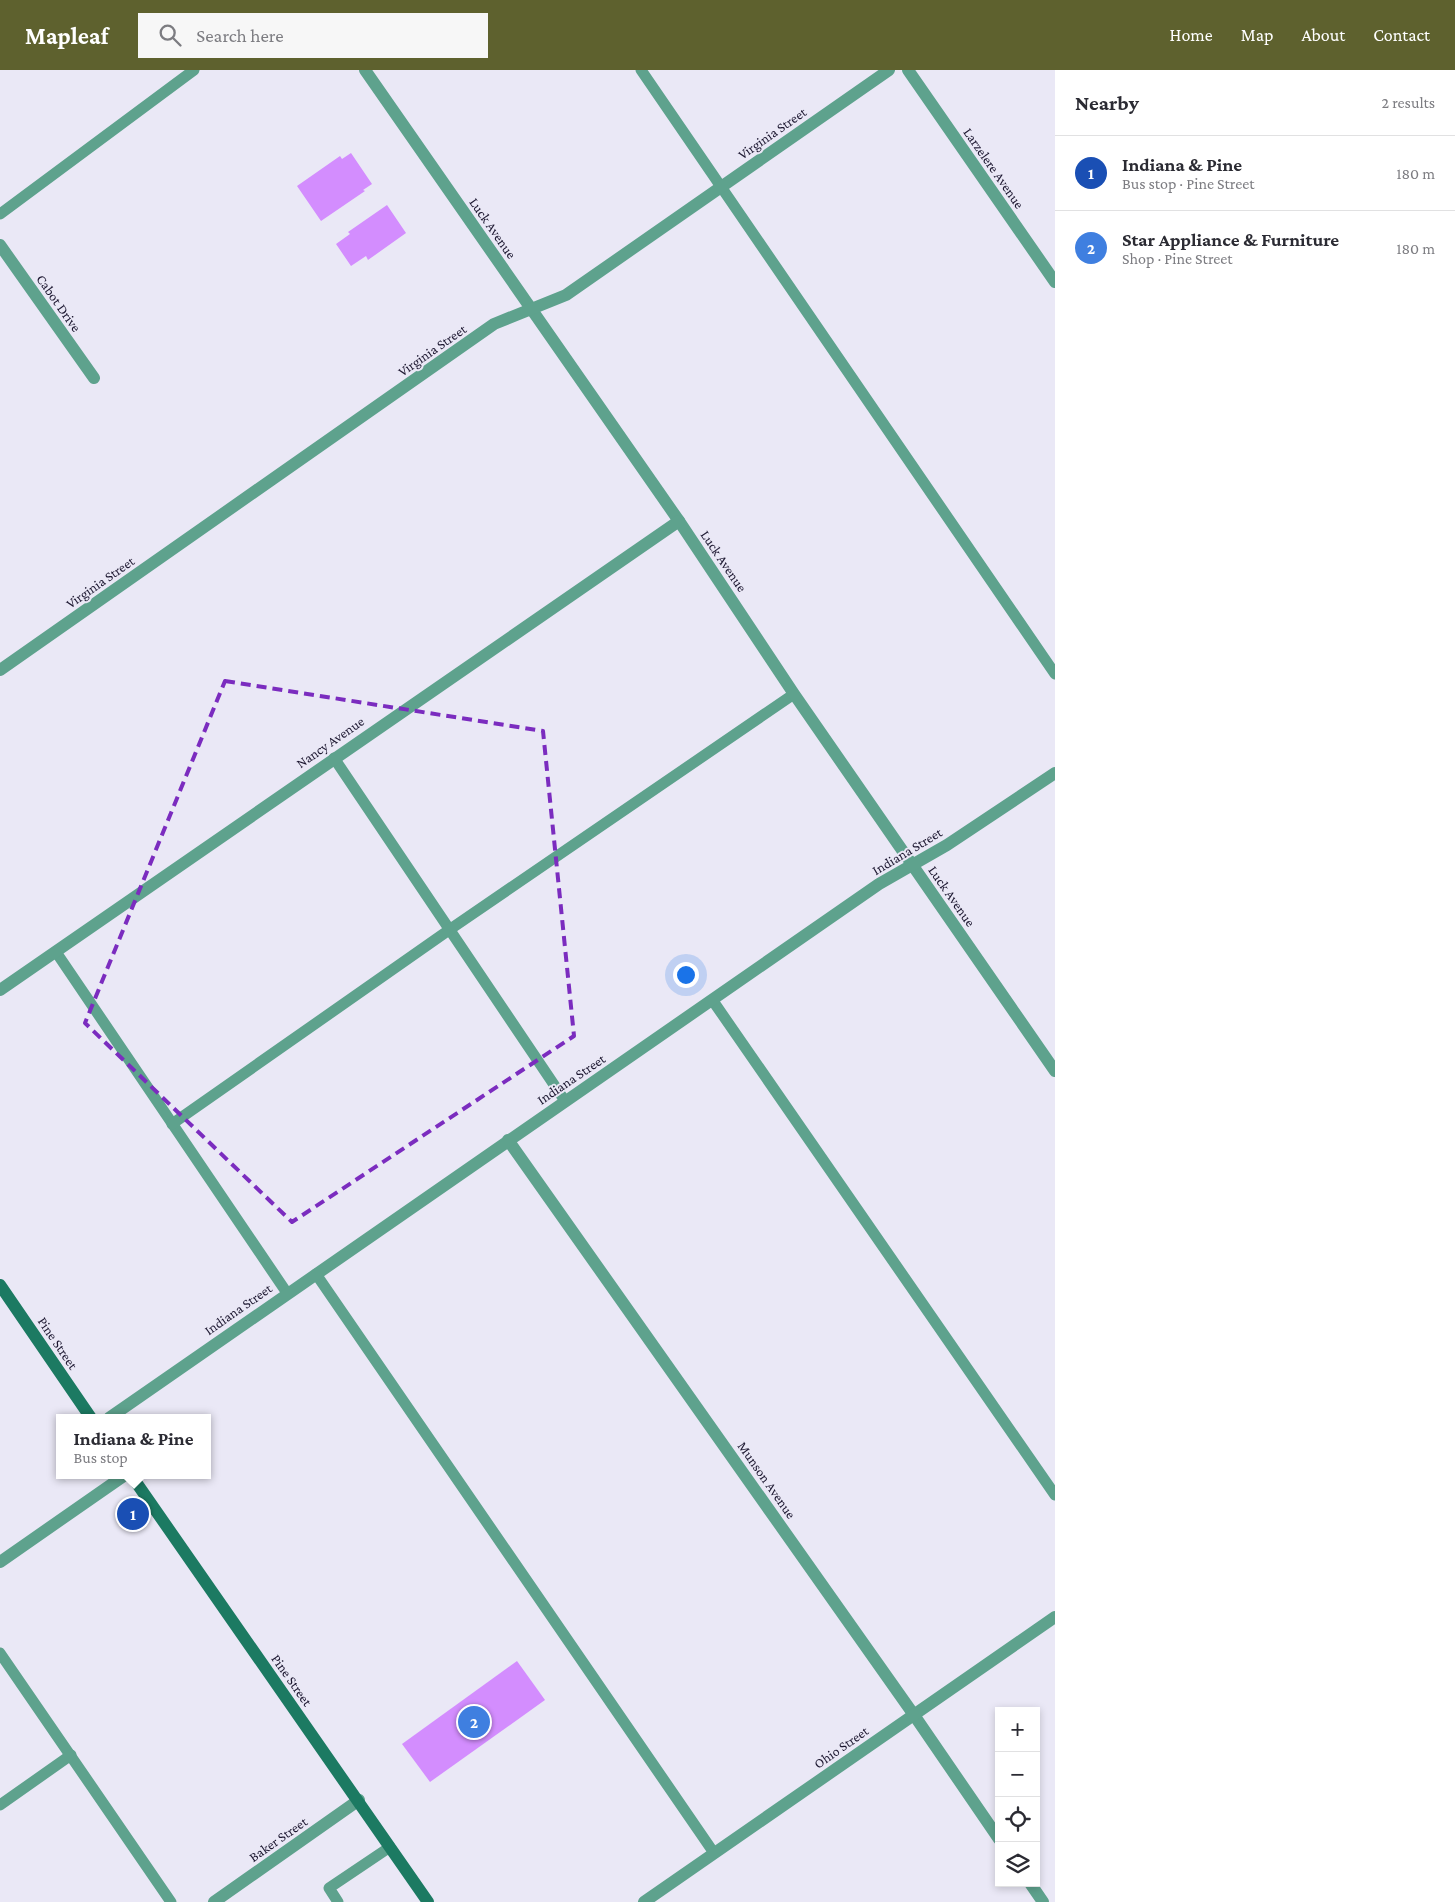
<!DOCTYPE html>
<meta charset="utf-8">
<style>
body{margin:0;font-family:"Crimson Pro",serif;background:#f7f7f7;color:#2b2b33}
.controls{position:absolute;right:15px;bottom:15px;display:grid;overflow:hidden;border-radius:0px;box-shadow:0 2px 8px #0003}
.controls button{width:45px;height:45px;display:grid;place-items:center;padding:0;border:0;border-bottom:1px solid #e1e1e2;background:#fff;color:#2b2b33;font:25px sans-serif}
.you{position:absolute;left:685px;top:904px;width:18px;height:18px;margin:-12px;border:4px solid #fff;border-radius:50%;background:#1a73e8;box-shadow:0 0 0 8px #1a73e833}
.badge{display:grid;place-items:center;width:32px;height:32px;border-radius:50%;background:#5e612e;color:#fff;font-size:16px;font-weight:700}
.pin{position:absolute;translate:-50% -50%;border:2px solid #fff;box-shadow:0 1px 5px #0006}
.popup{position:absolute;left:56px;top:1344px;width:155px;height:65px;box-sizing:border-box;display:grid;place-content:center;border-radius:0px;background:#fff;filter:drop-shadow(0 1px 4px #0005);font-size:16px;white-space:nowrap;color:#7c7c81}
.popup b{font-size:19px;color:#2b2b33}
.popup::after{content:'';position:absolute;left:50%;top:100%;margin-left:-10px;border:10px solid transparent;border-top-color:#fff}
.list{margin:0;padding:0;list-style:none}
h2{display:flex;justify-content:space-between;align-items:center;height:65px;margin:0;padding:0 20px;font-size:21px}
h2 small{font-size:16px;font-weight:400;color:#7c7c81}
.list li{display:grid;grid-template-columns:32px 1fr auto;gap:15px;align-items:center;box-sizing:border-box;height:75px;padding:0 20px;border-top:1px solid #e1e1e2}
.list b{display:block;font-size:19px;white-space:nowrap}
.list p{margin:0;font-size:16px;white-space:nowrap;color:#7c7c81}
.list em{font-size:16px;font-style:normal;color:#7c7c81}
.icon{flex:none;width:28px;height:28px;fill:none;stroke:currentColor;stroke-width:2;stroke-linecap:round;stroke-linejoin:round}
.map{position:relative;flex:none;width:1055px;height:1832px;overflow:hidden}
header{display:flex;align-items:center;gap:30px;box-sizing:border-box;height:70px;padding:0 25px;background:#5e612e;color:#fff}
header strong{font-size:24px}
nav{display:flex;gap:28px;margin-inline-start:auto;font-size:18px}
.search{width:350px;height:45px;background:#f7f7f7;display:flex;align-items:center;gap:12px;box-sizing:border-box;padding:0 18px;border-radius:0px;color:#7c7c81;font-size:19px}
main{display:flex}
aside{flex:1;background:#fff}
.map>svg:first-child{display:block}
</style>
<header>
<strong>Mapleaf</strong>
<div class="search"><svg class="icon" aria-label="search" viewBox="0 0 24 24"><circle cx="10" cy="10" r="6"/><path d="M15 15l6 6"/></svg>Search here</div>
<nav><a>Home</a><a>Map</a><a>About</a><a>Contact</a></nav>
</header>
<main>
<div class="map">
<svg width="1055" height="1832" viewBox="0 0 1055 1832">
<rect width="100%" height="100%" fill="#eae8f6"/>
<g fill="#d38dfe">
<polygon points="351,83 372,114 363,120 365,121 321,151 297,116 340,86 342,89"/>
<polygon points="387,135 406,163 368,190 366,186 351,196 336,174 350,164 348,162"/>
<polygon points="517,1591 545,1630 430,1712 402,1674"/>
</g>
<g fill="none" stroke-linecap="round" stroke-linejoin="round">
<g stroke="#5ea28d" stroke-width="11">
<polyline points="641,0 1055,604"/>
<polyline points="0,144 194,0"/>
<polyline points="334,688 565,1031"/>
<polyline points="56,882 287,1223"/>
<polyline points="713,931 1055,1425"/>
<polyline points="172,1054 449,860 794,624"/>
<polyline points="316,1204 714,1783"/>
<polyline points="0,1583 171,1832"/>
<polyline points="0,1735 71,1685"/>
<polyline points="338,1832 329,1818 390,1777"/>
</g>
<g stroke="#5ea28d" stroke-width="12">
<polyline points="365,0 679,451 794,624 1055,1001"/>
<polyline points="908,0 1055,212"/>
<polyline points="0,175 94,308"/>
<polyline points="0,600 494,254 566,225 889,0"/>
<polyline points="0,920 679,451"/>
<polyline points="508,1070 914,1645 999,1769"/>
<polyline points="109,1348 879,814 947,775 1055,703"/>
<polyline points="0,1492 125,1405"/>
<polyline points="1030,1813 1043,1832"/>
<polyline points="214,1832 359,1730"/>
<polyline points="644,1832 1055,1547"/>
</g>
<g stroke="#1c7a62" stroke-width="12">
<polyline points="0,1215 91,1348"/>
<polyline points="131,1405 428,1832"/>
</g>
</g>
<path fill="none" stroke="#7b2cbf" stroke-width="4" stroke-dasharray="10 6" stroke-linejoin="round" d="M225,611L543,661L574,966L292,1152L85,953Z"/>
<g text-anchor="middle" stroke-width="4" stroke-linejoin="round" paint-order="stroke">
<g font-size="14" fill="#1c1730" stroke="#eae8f6">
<text transform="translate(772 63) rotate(-35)" y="5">Virginia Street</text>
<text transform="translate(994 98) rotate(55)" y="5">Larzelere Avenue</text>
<text transform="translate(493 158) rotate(55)" y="5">Luck Avenue</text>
<text transform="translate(59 233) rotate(55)" y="5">Cabot Drive</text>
<text transform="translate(432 280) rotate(-35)" y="5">Virginia Street</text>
<text transform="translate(724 491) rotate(56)" y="5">Luck Avenue</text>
<text transform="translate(100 512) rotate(-35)" y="5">Virginia Street</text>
<text transform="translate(330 672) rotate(-35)" y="5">Nancy Avenue</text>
<text transform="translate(907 781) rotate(-31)" y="5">Indiana Street</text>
<text transform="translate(952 826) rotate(55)" y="5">Luck Avenue</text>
<text transform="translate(571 1009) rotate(-34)" y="5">Indiana Street</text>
<text transform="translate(238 1239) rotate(-35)" y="5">Indiana Street</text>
<text transform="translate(58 1273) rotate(56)" y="5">Pine Street</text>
<text transform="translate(767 1410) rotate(55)" y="5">Munson Avenue</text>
<text transform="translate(292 1610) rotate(55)" y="5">Pine Street</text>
<text transform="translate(841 1677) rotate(-35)" y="5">Ohio Street</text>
<text transform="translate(278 1769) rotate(-35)" y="5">Baker Street</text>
</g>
</g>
</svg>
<div class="controls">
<button>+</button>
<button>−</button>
<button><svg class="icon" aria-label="locate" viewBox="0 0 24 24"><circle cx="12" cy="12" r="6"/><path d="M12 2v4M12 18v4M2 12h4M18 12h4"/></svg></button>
<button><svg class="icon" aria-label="layers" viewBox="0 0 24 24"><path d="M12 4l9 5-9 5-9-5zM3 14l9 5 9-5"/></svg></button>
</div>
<div class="you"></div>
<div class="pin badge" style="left:133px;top:1444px;background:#1a4fb4">1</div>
<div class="popup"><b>Indiana &amp; Pine</b>Bus stop</div>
<div class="pin badge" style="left:474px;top:1652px;background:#3f7fe0">2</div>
</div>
<aside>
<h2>Nearby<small>2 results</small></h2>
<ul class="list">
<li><span class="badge" style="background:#1a4fb4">1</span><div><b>Indiana &amp; Pine</b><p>Bus stop · Pine Street</p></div><em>180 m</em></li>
<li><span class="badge" style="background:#3f7fe0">2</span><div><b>Star Appliance &amp; Furniture</b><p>Shop · Pine Street</p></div><em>180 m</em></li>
</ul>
</aside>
</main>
